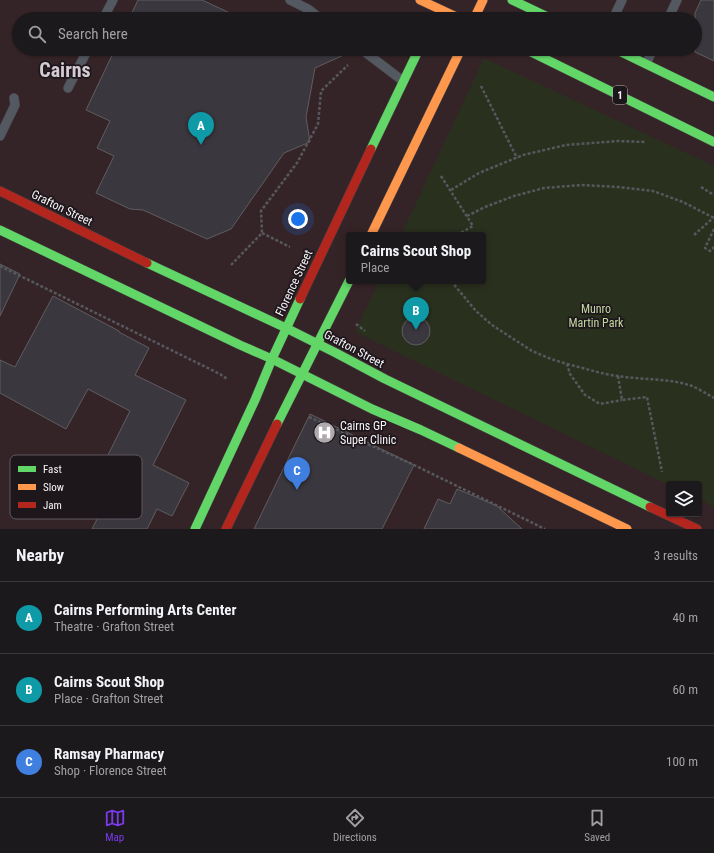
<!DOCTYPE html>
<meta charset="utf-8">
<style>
body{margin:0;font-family:"Roboto Condensed",sans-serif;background:#252225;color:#f1f3f6}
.controls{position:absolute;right:12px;bottom:12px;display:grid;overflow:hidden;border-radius:4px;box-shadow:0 1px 3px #0004}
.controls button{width:36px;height:36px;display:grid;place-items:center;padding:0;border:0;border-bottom:1px solid #3a383b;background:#1c191c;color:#f1f3f6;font:20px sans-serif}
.you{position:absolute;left:298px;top:219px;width:14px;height:14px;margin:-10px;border:3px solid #fff;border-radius:50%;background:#1a73e8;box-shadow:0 0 0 6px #1a73e833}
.badge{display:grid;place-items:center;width:26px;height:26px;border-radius:50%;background:#7c3aed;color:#fff;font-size:13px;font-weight:700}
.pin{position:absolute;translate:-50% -33px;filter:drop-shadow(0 1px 2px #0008)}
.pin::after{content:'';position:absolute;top:21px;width:14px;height:12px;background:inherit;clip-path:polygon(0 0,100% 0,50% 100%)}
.popup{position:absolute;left:346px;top:232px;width:140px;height:52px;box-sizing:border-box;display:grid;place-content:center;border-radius:4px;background:#1c191c;filter:drop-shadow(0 1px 3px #0005);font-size:13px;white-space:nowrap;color:#a0a0a3}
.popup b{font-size:15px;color:#f1f3f6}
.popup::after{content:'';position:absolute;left:50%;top:100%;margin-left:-8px;border:8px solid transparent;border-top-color:#1c191c}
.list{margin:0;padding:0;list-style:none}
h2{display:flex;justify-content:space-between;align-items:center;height:52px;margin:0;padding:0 16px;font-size:17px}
h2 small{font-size:13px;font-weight:400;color:#a0a0a3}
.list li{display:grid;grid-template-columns:26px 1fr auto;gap:12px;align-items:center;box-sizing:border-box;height:72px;padding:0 16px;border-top:1px solid #3a383b}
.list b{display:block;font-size:15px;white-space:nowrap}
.list p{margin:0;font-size:13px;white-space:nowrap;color:#a0a0a3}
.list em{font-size:13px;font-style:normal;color:#a0a0a3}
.icon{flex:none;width:22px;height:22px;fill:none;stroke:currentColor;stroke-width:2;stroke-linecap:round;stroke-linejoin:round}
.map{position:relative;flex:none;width:714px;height:529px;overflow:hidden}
.search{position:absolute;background:#1c191c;box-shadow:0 1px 3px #0004;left:12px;right:12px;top:12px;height:44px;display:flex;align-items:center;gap:10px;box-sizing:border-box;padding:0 14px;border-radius:22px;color:#a0a0a3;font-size:15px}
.sheet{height:268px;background:#1c191c}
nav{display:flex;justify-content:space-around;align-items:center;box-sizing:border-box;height:56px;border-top:1px solid #3a383b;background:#1c191c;font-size:11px;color:#a0a0a3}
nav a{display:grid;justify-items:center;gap:2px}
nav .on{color:#7c3aed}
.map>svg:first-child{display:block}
</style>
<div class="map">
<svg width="714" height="529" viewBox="0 0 714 529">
<rect width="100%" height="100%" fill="#252125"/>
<path fill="#352427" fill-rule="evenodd" d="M0,0H714V529H0ZM19,19H695V49H19ZM349,235H483V281H349ZM669,484H699V514H669Z"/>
<polygon fill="#2a301e" points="484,58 714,166 714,507 699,499 699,484 669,484 669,485 355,332 379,281 483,281 483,235 401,235"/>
<g fill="#3a373e" stroke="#5f5d60">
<polygon points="138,0 202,0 243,19 129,19"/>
<polygon points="701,0 714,0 714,61 695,52 695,13"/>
<polygon points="115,49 355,49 355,50 315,68 306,117 310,142 284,153 231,229 207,239 143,210 130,209 96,193 114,156 97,148 110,121 86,110"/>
<polygon points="0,264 20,274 0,316"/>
<polygon points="53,296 119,331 119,332 149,348 135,375 186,400 153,465 189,483 172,516 157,509 147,529 92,529 116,482 99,473 130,411 88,389 66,429 0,393 0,360 15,367"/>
<circle cx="416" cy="331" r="14"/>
<polygon points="310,414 414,465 382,529 254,529"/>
<polygon points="457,489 497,506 522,529 424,529 438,499 450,504"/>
</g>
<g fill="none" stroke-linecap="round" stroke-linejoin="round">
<defs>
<g id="lane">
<polyline points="290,0 308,9 321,19"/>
<polyline points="103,19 113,0"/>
<polyline points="613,19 622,0"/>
<polyline points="668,19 677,0"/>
<polyline points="361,49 403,81"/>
<polyline points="646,64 653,49"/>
<polyline points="68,88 88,49"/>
<polyline points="0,136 15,105 14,98"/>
</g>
<g id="fast">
<polyline points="512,0 552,19"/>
<polyline points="525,49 714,142"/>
<polyline points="615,49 714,97"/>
<polyline points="371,149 419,49"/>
<polyline points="0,230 240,345 272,359 372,409 421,430 459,448"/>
<polyline points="147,263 286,328 336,353 385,379 650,507"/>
<polyline points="277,424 349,281"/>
<polyline points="195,529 255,400 272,359 300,299"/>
</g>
<g id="slow">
<polyline points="420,0 461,19"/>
<polyline points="474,19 483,0"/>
<polyline points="371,235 461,49"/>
<polyline points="459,448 627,529"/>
</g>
<g id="jam">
<polyline points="0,191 147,263"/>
<polyline points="300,299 371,149"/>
<polyline points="650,507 697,529"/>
<polyline points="226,529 277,424"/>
</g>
</defs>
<use href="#lane" stroke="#423f42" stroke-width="10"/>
<use href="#fast" stroke="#423f42" stroke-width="10"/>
<use href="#slow" stroke="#423f42" stroke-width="10"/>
<use href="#jam" stroke="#423f42" stroke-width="10"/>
<g stroke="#57585d" stroke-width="2.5" stroke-dasharray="3 2" stroke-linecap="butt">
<polyline points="481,86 517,158"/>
<polyline points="441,176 473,226 457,235"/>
<polyline points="701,187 714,195"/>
<polyline points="451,190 479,173 523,155 566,145 618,141 645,142"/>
<polyline points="467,216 485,207 514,196 544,188 582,185 618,187 653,191 683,202 714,218"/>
<polyline points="714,229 705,248 710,251 714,247"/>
<polyline points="262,233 290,247"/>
<polyline points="694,235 713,218"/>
<polyline points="231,265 262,233 261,211 297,163 318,124 321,91 348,65"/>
<polyline points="0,266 220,374 227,379"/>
<polyline points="451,281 476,311 492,325 532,351 551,359 567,364 570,374 585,395 600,404 622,400"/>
<polyline points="356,324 365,331"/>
<path d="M567,364C584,368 601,374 618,376C642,380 669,378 692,386C699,389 707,394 714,398"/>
<polyline points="618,376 622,400 647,397 662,472"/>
<polyline points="309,417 414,465 545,529"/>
</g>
<use href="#lane" stroke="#545860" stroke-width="9"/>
<use href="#fast" stroke="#63d668" stroke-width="9"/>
<use href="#slow" stroke="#ff974d" stroke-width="9"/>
<use href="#jam" stroke="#b3261e" stroke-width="9"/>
</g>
<defs>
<symbol id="hospital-disc" viewBox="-11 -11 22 22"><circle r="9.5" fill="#aeaaae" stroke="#1d171c"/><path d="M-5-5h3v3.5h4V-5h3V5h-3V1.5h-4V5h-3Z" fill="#fff"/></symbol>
</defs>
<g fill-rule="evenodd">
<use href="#hospital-disc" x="312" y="420" width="25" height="25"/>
</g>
<g text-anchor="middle" stroke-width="3.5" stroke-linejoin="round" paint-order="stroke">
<rect fill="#1d171c" stroke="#b6b1b5" stroke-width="1" x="613" y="86" width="14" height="18" rx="3"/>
<g font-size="11" font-weight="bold" fill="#f8f3f7">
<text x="620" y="99">1</text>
</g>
<g font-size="12" fill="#f8f3f7" stroke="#1d171c">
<text transform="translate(62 208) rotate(26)" y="4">Grafton Street</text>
<text transform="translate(294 283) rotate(-65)" y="4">Florence Street</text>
<text transform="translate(354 349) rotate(28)" y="4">Grafton Street</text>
</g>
<g font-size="12" fill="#c2d7a1" stroke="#1d171c">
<text x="596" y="313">Munro<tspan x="596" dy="14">Martin Park</tspan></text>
</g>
<g font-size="12" fill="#f8f3f7" stroke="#1d171c" text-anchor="start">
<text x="340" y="430">Cairns GP<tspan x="340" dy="14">Super Clinic</tspan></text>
</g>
<g font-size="20" font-weight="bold" fill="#d4ccd3" stroke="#1d171c">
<text x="65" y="77">Cairns</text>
</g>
</g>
<rect x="10" y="455" width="132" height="64" rx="6" fill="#1d171c" stroke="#5f595e" stroke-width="1"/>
<rect x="18" y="466" width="18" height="6" fill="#63d668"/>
<rect x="18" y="484" width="18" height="6" fill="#ff974d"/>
<rect x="18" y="502" width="18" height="6" fill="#b3261e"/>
<g font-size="11" fill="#f8f3f7">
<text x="43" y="473">Fast</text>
<text x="43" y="491">Slow</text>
<text x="43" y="509">Jam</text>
</g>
</svg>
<div class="controls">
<button><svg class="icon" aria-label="layers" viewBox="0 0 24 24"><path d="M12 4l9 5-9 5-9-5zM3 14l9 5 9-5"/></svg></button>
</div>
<div class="you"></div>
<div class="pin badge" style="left:201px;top:145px;background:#0f9aa8">A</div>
<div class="pin badge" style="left:416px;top:330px;background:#0f9aa8">B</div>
<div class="popup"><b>Cairns Scout Shop</b>Place</div>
<div class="pin badge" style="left:297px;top:490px;background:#3f7fe0">C</div>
<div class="search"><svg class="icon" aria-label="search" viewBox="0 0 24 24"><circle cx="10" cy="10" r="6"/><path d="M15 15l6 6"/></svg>Search here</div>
</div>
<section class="sheet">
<h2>Nearby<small>3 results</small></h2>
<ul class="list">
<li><span class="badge" style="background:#0f9aa8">A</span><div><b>Cairns Performing Arts Center</b><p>Theatre · Grafton Street</p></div><em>40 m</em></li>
<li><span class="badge" style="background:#0f9aa8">B</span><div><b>Cairns Scout Shop</b><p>Place · Grafton Street</p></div><em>60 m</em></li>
<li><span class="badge" style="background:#3f7fe0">C</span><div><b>Ramsay Pharmacy</b><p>Shop · Florence Street</p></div><em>100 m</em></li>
</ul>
</section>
<nav>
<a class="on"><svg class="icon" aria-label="map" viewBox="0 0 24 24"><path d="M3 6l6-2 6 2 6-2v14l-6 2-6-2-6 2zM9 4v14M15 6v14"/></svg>Map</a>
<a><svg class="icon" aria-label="directions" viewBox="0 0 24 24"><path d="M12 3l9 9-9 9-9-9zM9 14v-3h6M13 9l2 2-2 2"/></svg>Directions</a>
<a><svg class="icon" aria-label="saved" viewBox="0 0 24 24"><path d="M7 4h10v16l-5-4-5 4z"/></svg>Saved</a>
</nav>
